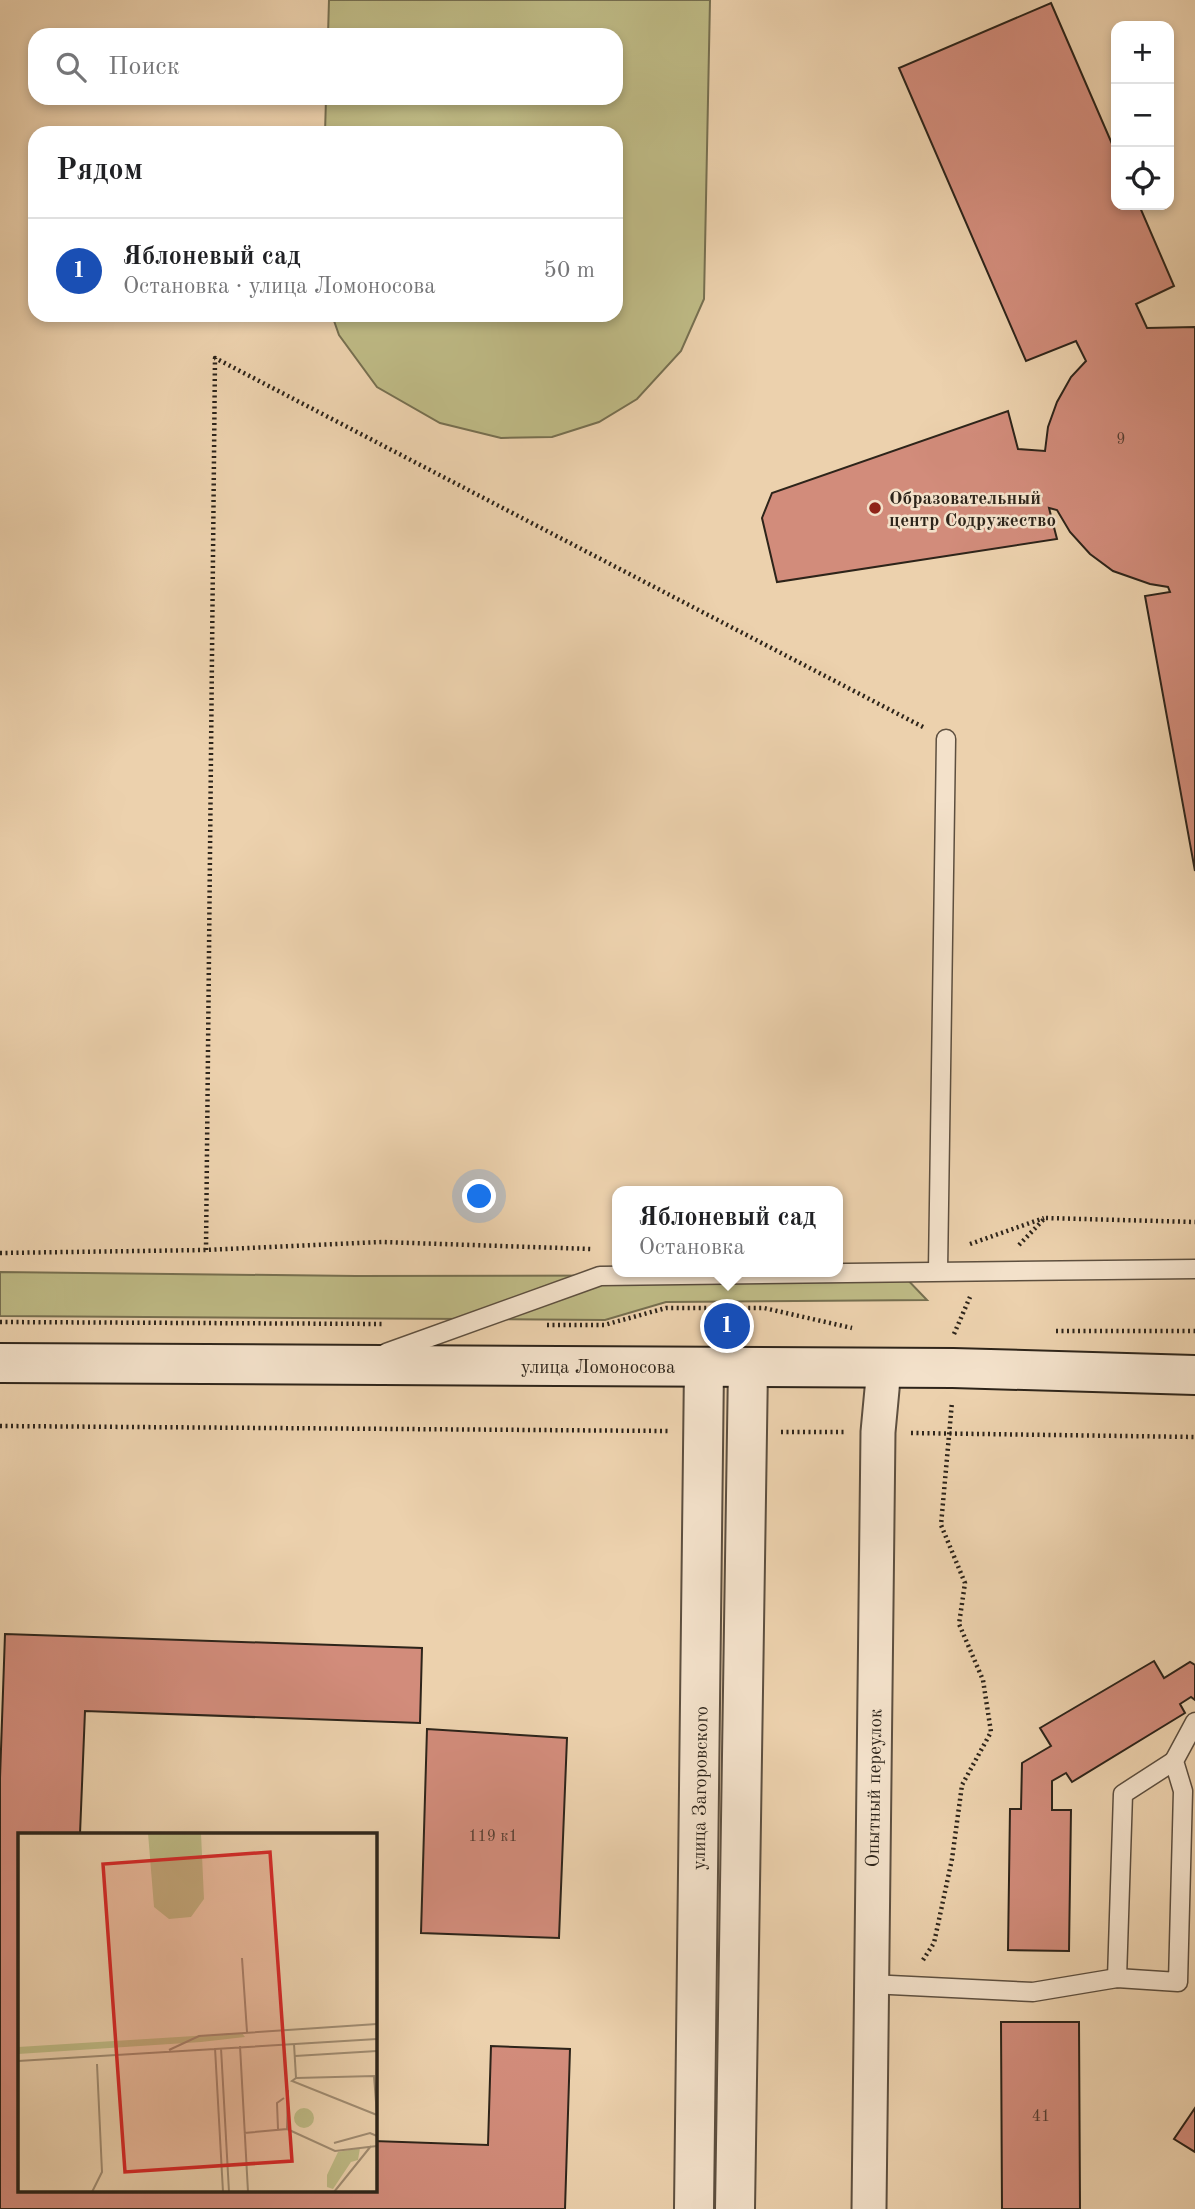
<!DOCTYPE html>
<html lang="ru">
<meta charset="utf-8">
<style>
body{margin:0;font-family:"Old Standard TT",serif;background:#f2f2f2;color:#202124}
.controls{position:absolute;right:21px;top:21px;display:grid;overflow:hidden;border-radius:14px;box-shadow:0 4px 10px #0003}
.controls button{width:63px;height:63px;display:grid;place-items:center;padding:0;border:0;border-bottom:2px solid #e0e0e0;background:#fff;color:#202124;font:35px sans-serif}
.you{position:absolute;left:480px;top:1197px;width:24px;height:24px;margin:-18px;border:5px solid #fff;border-radius:50%;background:#1a73e8;box-shadow:0 0 0 10px #1a73e833}
.badge{display:grid;place-items:center;width:46px;height:46px;border-radius:50%;background:#2563eb;color:#fff;font-size:23px;font-weight:700}
.pin{position:absolute;translate:-50% -50%;border:4px solid #fff;box-shadow:0 2px 7px #0006}
.popup{position:absolute;left:612px;top:1186px;width:231px;height:91px;box-sizing:border-box;display:grid;place-content:center;border-radius:14px;background:#fff;filter:drop-shadow(0 2px 5px #0005);font-size:23px;white-space:nowrap;color:#757577}
.popup b{font-size:26px;color:#202124}
.popup::after{content:'';position:absolute;left:50%;top:100%;margin-left:-14px;border:14px solid transparent;border-top-color:#fff}
.list{margin:0;padding:0;list-style:none}
h2{display:flex;justify-content:space-between;align-items:center;height:91px;margin:0;padding:0 28px;font-size:30px}
h2 small{font-size:23px;font-weight:400;color:#757577}
.list li{display:grid;grid-template-columns:46px 1fr auto;gap:21px;align-items:center;box-sizing:border-box;height:105px;padding:0 28px;border-top:2px solid #e0e0e0}
.list b{display:block;font-size:26px;white-space:nowrap}
.list p{margin:0;font-size:23px;white-space:nowrap;color:#757577}
.list em{font-size:23px;font-style:normal;color:#757577}
.icon{flex:none;width:38px;height:38px;fill:none;stroke:currentColor;stroke-width:2;stroke-linecap:round;stroke-linejoin:round}
.map{position:relative;flex:none;width:1195px;height:2209px;overflow:hidden}
.search{position:absolute;background:#fff;box-shadow:0 4px 10px #0003;left:28px;top:28px;width:595px;height:77px;display:flex;align-items:center;gap:18px;box-sizing:border-box;padding:0 24px;border-radius:21px;color:#757577;font-size:26px}
.panel{position:absolute;background:#fff;box-shadow:0 4px 10px #0003;left:28px;top:126px;width:595px;height:196px;border-radius:21px}
.map>svg:first-child{display:block}
</style>
<div class="map">
<svg width="1195" height="2209" viewBox="0 0 1195 2209">
<rect width="100%" height="100%" fill="#ecd1ad"/>
<filter id="stains"><feTurbulence type="fractalNoise" baseFrequency=".00286" numOctaves="4"/><feColorMatrix values="0 0 0 0 .2 0 0 0 0 .09 0 0 0 0 .02 0 0 0 .5 -.17"/></filter>
<radialGradient id="worn" r=".72"><stop offset=".6" stop-color="#630" stop-opacity="0"/><stop offset="1" stop-color="#630" stop-opacity=".3"/></radialGradient>
<g fill="#beba85" stroke="#766f50" stroke-width="2">
<polygon points="329,0 710,0 704,299 681,351 637,399 599,422 552,437 501,438 440,423 377,387 339,335 332,315 616,315 616,133 325,133 326,98 616,98 616,35 328,35"/>
<polygon points="0,1272 356,1276 903,1275 927,1300 666,1302 605,1320 0,1316"/>
</g>
<g fill="#d28c7b" stroke="#2d241a" stroke-width="2">
<polygon points="1051,3 1116,153 1116,205 1139,205 1174,286 1136,304 1147,328 1195,327 1195,871 1145,596 1170,592 1168,587 1150,584 1113,571 1090,554 1070,532 1057,510 1049,508 1057,539 777,582 762,518 772,493 1008,411 1018,449 1045,451 1048,427 1057,402 1071,377 1086,361 1076,341 1026,361 899,68"/>
<polygon points="5,1634 422,1648 420,1723 85,1711 80,1834 19,1834 19,2190 374,2190 374,2141 488,2145 491,2046 570,2049 565,2209 0,2209 0,1778"/>
<polygon points="1154,1661 1164,1678 1190,1662 1195,1665 1195,1700 1191,1697 1180,1704 1185,1713 1072,1782 1066,1773 1052,1781 1052,1810 1071,1810 1069,1951 1008,1950 1010,1809 1021,1809 1022,1763 1051,1746 1040,1728"/>
<polygon points="427,1729 567,1738 559,1938 421,1933"/>
<polygon points="1001,2022 1079,2022 1080,2209 1002,2209"/>
<polygon points="1195,2108 1195,2152 1174,2139"/>
</g>
<g fill="none" stroke-linecap="round" stroke-linejoin="round">
<defs>
<g id="service">
<polyline points="938,1270 946,739"/>
<polyline points="386,1353 600,1276 1195,1269"/>
<polyline points="1117,1978 1123,1794 1174,1761"/>
<polyline points="870,1984 1033,1992 1117,1978 1178,1982 1183,1791 1174,1761 1195,1722"/>
</g>
<polyline id="minor" points="869,2209 878,1432 884,1368"/>
<g id="tertiary">
<polyline points="694,2209 704,1367"/>
<polyline points="735,2209 748,1367"/>
</g>
<polyline id="secondary" points="0,1363 953,1368 1195,1375"/>
</defs>
<use href="#service" stroke="#5d4f3f" stroke-width="21"/>
<use href="#minor" stroke="#5d4f3f" stroke-width="37"/>
<use href="#tertiary" stroke="#5d4f3f" stroke-width="42"/>
<use href="#secondary" stroke="#2d241a" stroke-width="42"/>
<g stroke="#2d241a" stroke-width="4.5" stroke-dasharray="2 3.5" stroke-linecap="butt">
<polyline points="970,1244 1044,1218"/>
<polyline points="1019,1245 1045,1218 1195,1222"/>
<polyline points="206,1250 215,358 923,727"/>
<polyline points="0,1253 206,1250 382,1242 591,1249"/>
<polyline points="0,1322 384,1324"/>
<polyline points="547,1325 604,1325 666,1308 764,1308 852,1328"/>
<polyline points="1056,1331 1195,1331"/>
<polyline points="954,1334 970,1297"/>
<polyline points="0,1426 668,1431"/>
<polyline points="781,1432 846,1432"/>
<polyline points="911,1433 1195,1437"/>
<polyline points="923,1960 934,1943 952,1859 962,1785 991,1732 983,1680 959,1624 965,1583 941,1525 952,1402"/>
</g>
<use href="#service" stroke="#f3e1ca" stroke-width="18"/>
<use href="#minor" stroke="#f3e1ca" stroke-width="33"/>
<use href="#tertiary" stroke="#f3e1ca" stroke-width="38"/>
<use href="#secondary" stroke="#f3e1ca" stroke-width="38"/>
</g>
<circle fill="#8f2418" stroke="#f3e1ca" stroke-width="2.5" cx="875" cy="508" r="7"/>
<g text-anchor="middle" stroke-width="5" stroke-linejoin="round" paint-order="stroke">
<g font-size="16" fill="#563e32">
<text x="1121" y="444">9</text>
<text x="493" y="1841">119 к1</text>
<text x="1041" y="2121">41</text>
</g>
<g font-size="19" font-weight="bold" fill="#2d241a" stroke="#f3e1ca" text-anchor="start">
<text x="889" y="504">Образовательный<tspan x="889" dy="22">центр Содружество</tspan></text>
</g>
<g font-size="19" fill="#2d241a" stroke="#f3e1ca">
<text x="598" y="1373">улица Ломоносова</text>
<text transform="translate(699 1788) rotate(-89)" y="7">улица Загоровского</text>
<text transform="translate(873 1788) rotate(-89)" y="7">Опытный переулок</text>
</g>
</g>
<g transform="translate(18 1833)">
<rect width="359" height="359" fill="#ecd1ad"/>
<path d="M130,0H183L186,66L173,84L151,86L136,74ZM224,200L227,204L183,209L0,221V214ZM276 285a10 10 0 1 1 20 0a10 10 0 1 1-20 0ZM342,315L340,327L333,329L315,356L309,354V342L320,319Z" fill="#beba85"/>
<path fill="none" stroke="#a08c72" stroke-width="2" d="M224,125L229,199M276,211L278,245L274,248L359,282M222,213L230,359M197,215L205,359M203,215L211,359M151,217L181,203L359,191M277,223L359,218M0,228L359,206M278,245L356,243L359,282M260,296L259,270L266,265M269,296L317,318L359,313M226,300L269,296L270,257M316,310L352,300L359,303M74,359L84,339L79,231M316,359L353,313"/>
<path fill="#d62828" fill-opacity="0.15" stroke="#d62828" stroke-width="3.5" d="M252,19L274,328L107,339L85,31Z"/>
<rect width="359" height="359" fill="none" stroke="#2d241a" stroke-width="3.5"/>
</g>
<rect width="100%" height="100%" filter="url(#stains)"/>
<rect width="100%" height="100%" fill="url(#worn)"/>
</svg>
<div class="controls">
<button>+</button>
<button>−</button>
<button><svg class="icon" aria-label="locate" viewBox="0 0 24 24"><circle cx="12" cy="12" r="6"/><path d="M12 2v4M12 18v4M2 12h4M18 12h4"/></svg></button>
</div>
<div class="you"></div>
<div class="pin badge" style="left:727px;top:1326px;background:#1a4fb4">1</div>
<div class="popup"><b>Яблоневый сад</b>Остановка</div>
<div class="search"><svg class="icon" aria-label="search" viewBox="0 0 24 24"><circle cx="10" cy="10" r="6"/><path d="M15 15l6 6"/></svg>Поиск</div>
<section class="panel">
<h2>Рядом<small></small></h2>
<ul class="list">
<li><span class="badge" style="background:#1a4fb4">1</span><div><b>Яблоневый сад</b><p>Остановка · улица Ломоносова</p></div><em>50 m</em></li>
</ul>
</section>
</div>
